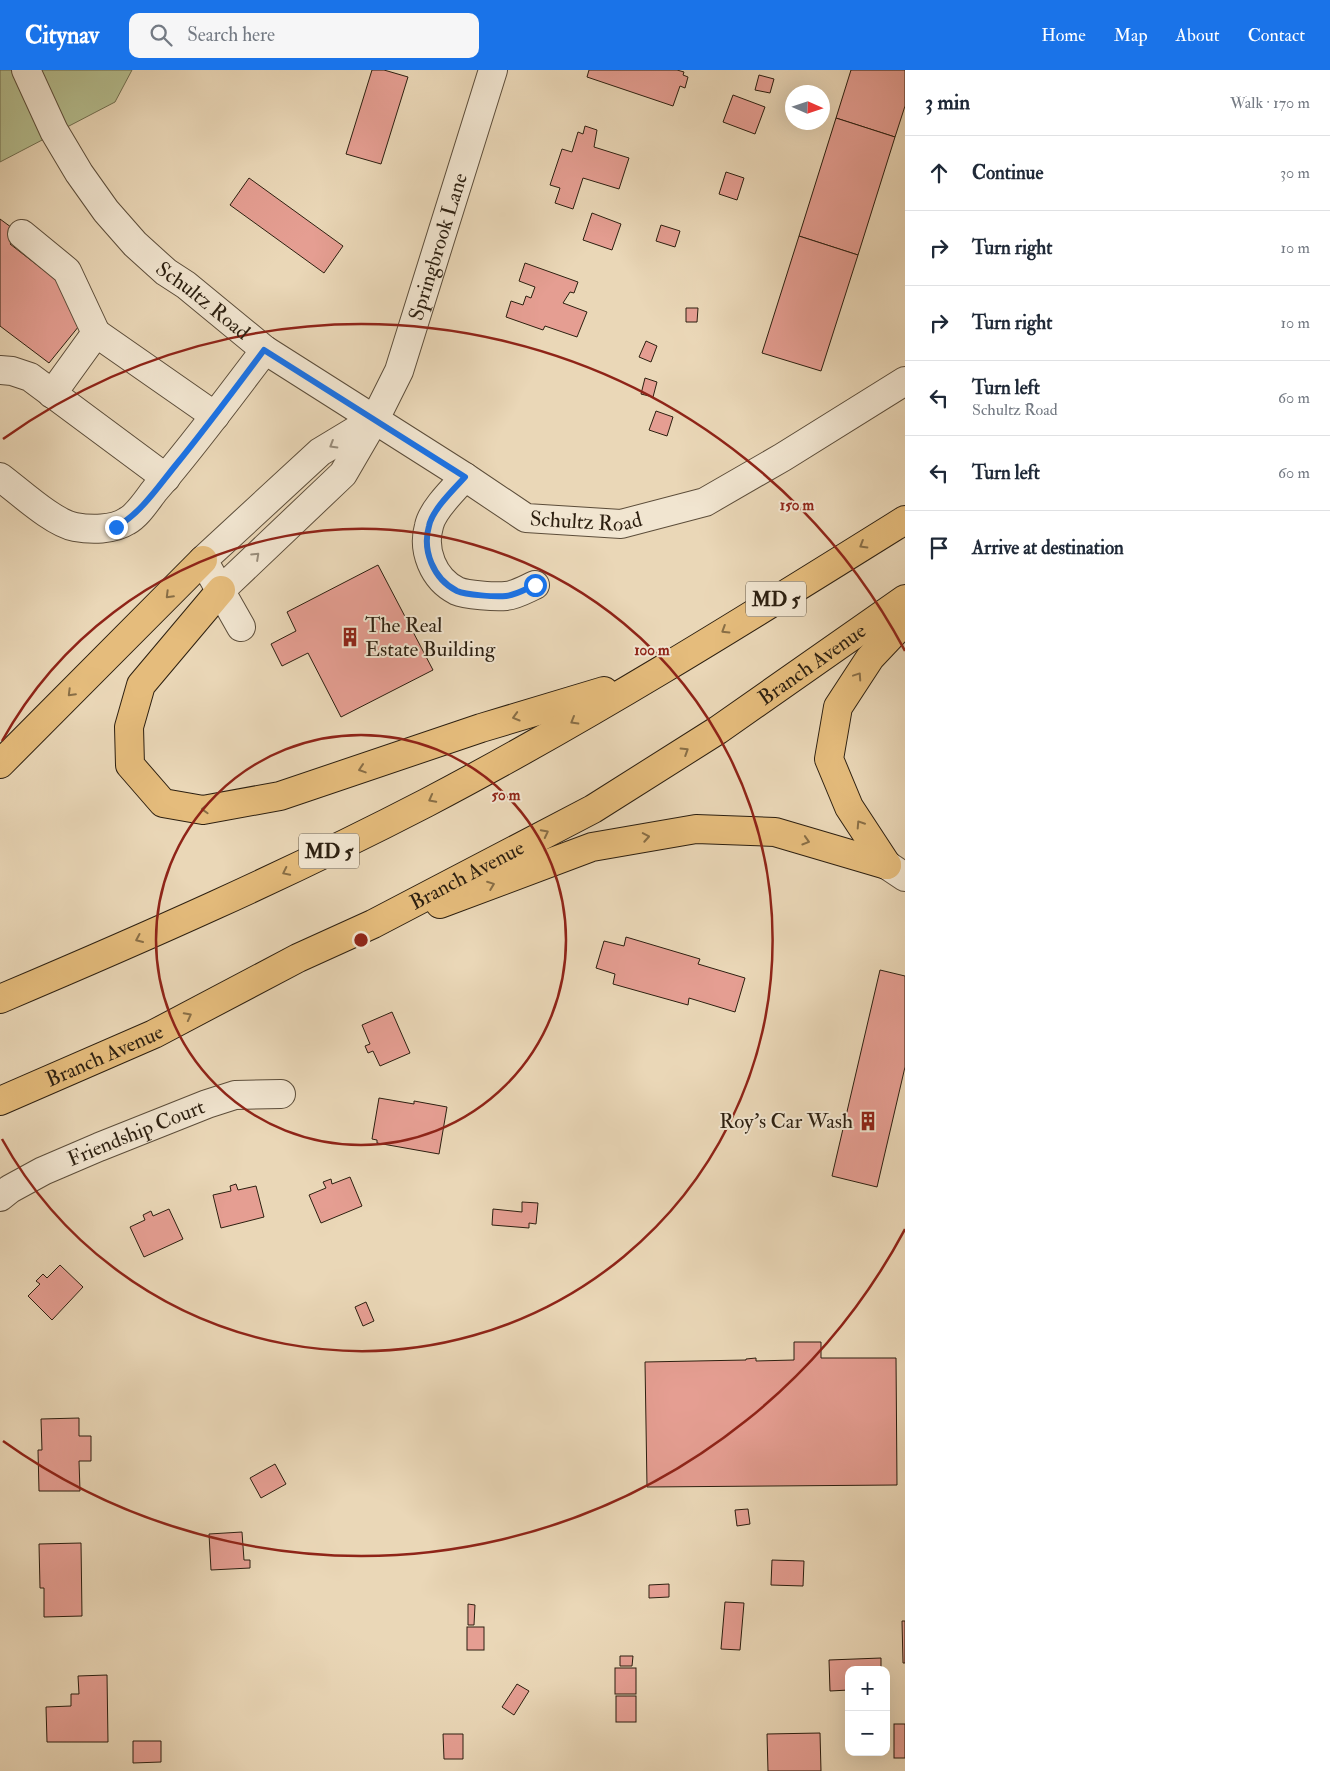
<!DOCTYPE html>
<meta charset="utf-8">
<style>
body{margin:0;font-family:"IM FELL Double Pica",serif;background:#f6f6f7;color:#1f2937}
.controls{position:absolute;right:15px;bottom:15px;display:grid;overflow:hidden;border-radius:10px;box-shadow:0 5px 20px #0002}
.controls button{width:45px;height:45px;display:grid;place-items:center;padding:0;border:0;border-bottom:1px solid #e0e1e3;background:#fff;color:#1f2937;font:25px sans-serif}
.compass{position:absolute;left:785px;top:15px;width:45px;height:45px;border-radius:50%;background:#fff;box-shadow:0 5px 20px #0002;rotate:93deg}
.stop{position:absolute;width:15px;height:15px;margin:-11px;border:4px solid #1a73e8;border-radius:50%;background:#fff}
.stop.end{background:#1a73e8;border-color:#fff;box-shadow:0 1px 5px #0008}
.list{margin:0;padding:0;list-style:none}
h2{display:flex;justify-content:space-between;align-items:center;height:65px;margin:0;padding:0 20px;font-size:21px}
h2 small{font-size:16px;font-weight:400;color:#747a83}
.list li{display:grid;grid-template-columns:32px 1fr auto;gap:15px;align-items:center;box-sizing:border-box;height:75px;padding:0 20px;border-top:1px solid #e0e1e3}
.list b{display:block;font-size:19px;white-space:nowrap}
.list p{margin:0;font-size:16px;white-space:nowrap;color:#747a83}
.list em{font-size:16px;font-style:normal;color:#747a83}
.icon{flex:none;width:28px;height:28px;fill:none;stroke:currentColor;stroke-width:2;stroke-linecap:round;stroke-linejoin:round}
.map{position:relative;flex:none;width:905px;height:1701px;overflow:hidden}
header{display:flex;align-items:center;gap:30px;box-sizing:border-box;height:70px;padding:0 25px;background:#1a73e8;color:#fff}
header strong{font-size:24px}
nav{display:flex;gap:28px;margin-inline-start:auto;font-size:18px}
.search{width:350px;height:45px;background:#f6f6f7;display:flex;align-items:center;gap:12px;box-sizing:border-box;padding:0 18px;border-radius:10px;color:#747a83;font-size:19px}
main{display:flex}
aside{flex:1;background:#fff}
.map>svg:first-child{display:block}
</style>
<header>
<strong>Citynav</strong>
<div class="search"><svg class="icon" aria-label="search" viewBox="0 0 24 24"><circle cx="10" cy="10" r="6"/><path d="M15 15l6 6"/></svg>Search here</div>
<nav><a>Home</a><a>Map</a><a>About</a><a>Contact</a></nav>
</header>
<main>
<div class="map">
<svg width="905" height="1701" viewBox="0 0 905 1701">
<rect width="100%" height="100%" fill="#ead7b7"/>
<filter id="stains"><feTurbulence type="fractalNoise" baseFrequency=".004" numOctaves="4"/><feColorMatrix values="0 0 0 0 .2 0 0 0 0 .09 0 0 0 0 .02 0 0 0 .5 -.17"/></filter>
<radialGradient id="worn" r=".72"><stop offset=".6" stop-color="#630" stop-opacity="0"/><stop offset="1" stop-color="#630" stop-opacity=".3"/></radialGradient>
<polygon fill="#b5be8f" stroke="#706e50" points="0,0 132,0 115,32 0,92"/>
<g fill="#e59e92" stroke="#2c1f10">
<polygon points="372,0 384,0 408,7 381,94 346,84"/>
<polygon points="589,0 677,0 684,2 683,5 688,7 685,18 680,16 673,36 587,7"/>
<polygon points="851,0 905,0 905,36 895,67 836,48"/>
<polygon points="759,5 774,9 770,23 755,20"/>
<polygon points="733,25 765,37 755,64 723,52"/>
<polygon points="836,48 895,67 858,185 799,166"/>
<polygon points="585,56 597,60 594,77 629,88 619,119 583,108 573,139 555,133 560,118 550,115 562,79 572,82 578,62 583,64"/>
<polygon points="726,102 744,108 737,130 719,124"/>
<polygon points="249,108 343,176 324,203 230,135"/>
<polygon points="592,143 621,154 612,180 583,170"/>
<polygon points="0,149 19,163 10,174 59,212 79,256 49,293 0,256"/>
<polygon points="661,155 680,161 675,177 656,171"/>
<polygon points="799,166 858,185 821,301 762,283"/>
<polygon points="525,193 578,212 574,223 570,222 563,233 587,242 577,267 545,256 543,260 506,247 511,231 523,235 526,226 531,228 535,217 519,211"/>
<polygon points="686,238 698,238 697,252 686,252"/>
<polygon points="646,271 657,276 651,292 639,287"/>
<polygon points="645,308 657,312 653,327 641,324"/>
<polygon points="656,341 673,347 667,366 649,360"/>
<polygon points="378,495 433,600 341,647 308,583 282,596 271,574 296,561 287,542"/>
<polygon points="626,867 700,889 698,894 745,908 735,942 689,928 688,935 613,914 615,904 596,898 604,871 624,876"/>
<polygon points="880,900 905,906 905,997 877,1117 832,1106"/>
<polygon points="392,942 410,983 380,996 373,981 368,983 365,976 370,974 362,955"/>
<polygon points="379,1028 414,1034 414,1031 447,1037 439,1084 377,1073 377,1070 372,1069"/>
<polygon points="350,1107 362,1136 321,1153 309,1125 326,1118 323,1112 331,1109 332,1114"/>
<polygon points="236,1114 238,1120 256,1116 264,1147 221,1158 213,1125 231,1121 230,1116"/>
<polygon points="522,1132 538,1133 536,1154 529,1153 529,1158 492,1155 493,1139 522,1142"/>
<polygon points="169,1139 183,1169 144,1187 130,1157 145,1150 143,1145 151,1141 153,1146"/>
<polygon points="60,1195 83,1217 52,1250 28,1226 40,1214 36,1211 43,1204 47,1208"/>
<polygon points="366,1232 374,1251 363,1256 355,1237"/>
<polygon points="794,1272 821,1272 821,1288 896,1288 897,1415 647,1417 645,1292 746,1290 746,1289 756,1288 756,1291 794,1290"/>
<polygon points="79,1348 79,1366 91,1366 91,1391 79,1391 80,1421 39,1421 38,1380 42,1380 41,1349"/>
<polygon points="275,1394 286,1414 261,1428 250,1408"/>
<polygon points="748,1439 750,1454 737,1456 735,1440"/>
<polygon points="242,1462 244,1490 250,1490 250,1498 211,1500 209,1464"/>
<polygon points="81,1473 82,1546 44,1547 44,1518 40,1518 39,1474"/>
<polygon points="772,1490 804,1491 803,1516 771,1515"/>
<polygon points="669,1514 669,1527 649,1528 649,1515"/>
<polygon points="725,1532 744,1533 740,1580 721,1579"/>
<polygon points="468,1534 475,1535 474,1555 468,1555"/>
<polygon points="902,1551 905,1551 905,1593 903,1593"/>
<rect x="467" y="1557" width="17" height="23"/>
<polygon points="620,1586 633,1586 632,1596 620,1596"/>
<polygon points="881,1588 881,1600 849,1600 849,1620 830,1621 829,1590"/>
<rect x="615" y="1598" width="21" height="26"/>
<polygon points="107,1605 108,1672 47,1672 46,1637 71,1636 71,1624 79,1624 78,1606"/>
<polygon points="517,1614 529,1621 514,1645 502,1637"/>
<rect x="616" y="1626" width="20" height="26"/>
<rect x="894" y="1654" width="11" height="34"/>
<polygon points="820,1663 821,1701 768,1701 767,1664"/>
<polygon points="443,1664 463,1664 463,1689 444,1689"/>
<polygon points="133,1671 161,1671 161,1692 133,1693"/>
</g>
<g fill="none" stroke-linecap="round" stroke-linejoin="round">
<defs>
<g id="minor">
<path id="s1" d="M26,0L54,61L79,103L106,141L135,174L166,202L186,215L265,280L465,407L526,448L621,454L705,432L783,387L905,311"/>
<polyline points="22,164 67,201 96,263"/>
<polyline points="0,300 12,301 30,307 166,408"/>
<polyline points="52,324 96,263 215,346"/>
<path d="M0,407C19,421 53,453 75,457C91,460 113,460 127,451C138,445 147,430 155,420C194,375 229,327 265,280"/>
<path d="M465,407C454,419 432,440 429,456C422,480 433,509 457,521C466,525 496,527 506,526C516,525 526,519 535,515"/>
<path id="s2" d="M221,520L343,404L375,349L399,301L493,0"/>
<polyline points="241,557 203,490 320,382 373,350"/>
<polyline points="887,795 905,807"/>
<path id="s3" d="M0,1127L10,1119L43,1101L99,1077L207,1034L235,1025L281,1024"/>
</g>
<g id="highway">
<polyline points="221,520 141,615 129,657 130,695 163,733 203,740 280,726 481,658 604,621"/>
<polyline points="0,694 203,490"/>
<polyline points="887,795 849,737 829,689 838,637 870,588 905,551"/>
<polyline points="440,834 592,777 696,759 775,762 887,795"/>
<path d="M0,929C144,868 287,805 426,733C590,647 748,548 905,450"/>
<path id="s4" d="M0,1031L154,964L298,888L373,854L593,739L718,660L905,529"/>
</g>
</defs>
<use href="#minor" stroke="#5c4d3a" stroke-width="30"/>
<use href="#highway" stroke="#2c1f10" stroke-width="30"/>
<use href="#minor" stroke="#f1e5d0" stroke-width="28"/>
<use href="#highway" stroke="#e5bc7c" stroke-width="28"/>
</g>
<defs><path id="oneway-chevron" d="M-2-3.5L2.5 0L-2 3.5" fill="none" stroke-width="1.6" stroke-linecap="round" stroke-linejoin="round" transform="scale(1.25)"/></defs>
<g stroke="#988c7a">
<use href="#oneway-chevron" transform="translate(333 375) rotate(149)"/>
<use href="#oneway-chevron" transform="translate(256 486) rotate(-43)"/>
</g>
<g stroke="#886e46">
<use href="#oneway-chevron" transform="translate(863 475) rotate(149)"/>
<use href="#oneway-chevron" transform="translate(169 525) rotate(135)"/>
<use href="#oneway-chevron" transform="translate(725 560) rotate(148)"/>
<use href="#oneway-chevron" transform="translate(858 606) rotate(-56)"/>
<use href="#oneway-chevron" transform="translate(71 623) rotate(135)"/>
<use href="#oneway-chevron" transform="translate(516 647) rotate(164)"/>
<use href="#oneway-chevron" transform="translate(574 651) rotate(150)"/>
<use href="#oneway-chevron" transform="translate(685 681) rotate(-32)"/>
<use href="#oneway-chevron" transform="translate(362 699) rotate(162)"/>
<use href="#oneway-chevron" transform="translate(432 729) rotate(152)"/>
<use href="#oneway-chevron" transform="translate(205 739) rotate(178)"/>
<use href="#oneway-chevron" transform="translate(860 754) rotate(-123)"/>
<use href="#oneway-chevron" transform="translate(545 763) rotate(-27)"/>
<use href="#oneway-chevron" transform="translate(646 767) rotate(-10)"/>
<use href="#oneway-chevron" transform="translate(806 771) rotate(17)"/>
<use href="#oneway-chevron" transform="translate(286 802) rotate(154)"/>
<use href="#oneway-chevron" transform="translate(491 815) rotate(-21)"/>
<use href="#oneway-chevron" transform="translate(139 869) rotate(156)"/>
<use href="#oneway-chevron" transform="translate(188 946) rotate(-28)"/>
</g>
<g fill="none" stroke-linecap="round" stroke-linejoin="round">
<path stroke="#1a73e8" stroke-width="6" d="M116,457C140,444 158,417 175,396C206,358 235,319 264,280L465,407C454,419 432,440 429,456C422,480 433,509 457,521C466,525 496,527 506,526C516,525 526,519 535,515"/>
</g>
<g fill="none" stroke="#8f2418" stroke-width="2.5">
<circle cx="361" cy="870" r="205"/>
<path d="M2 671A411 411 0 1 1 2 1069"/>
<path d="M905 1159A616 616 0 0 1 3 1371M3 369A616 616 0 0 1 905 581"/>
</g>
<defs>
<symbol id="building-bare" viewBox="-9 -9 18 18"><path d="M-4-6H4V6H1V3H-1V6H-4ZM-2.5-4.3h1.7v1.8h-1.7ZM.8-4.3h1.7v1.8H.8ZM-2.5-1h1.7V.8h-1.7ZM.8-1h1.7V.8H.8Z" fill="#8f2418" stroke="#f1e5d0" stroke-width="2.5" paint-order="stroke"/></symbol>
</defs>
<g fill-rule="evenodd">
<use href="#building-bare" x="336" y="553" width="28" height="28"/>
<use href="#building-bare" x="854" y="1037" width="28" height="28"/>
</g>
<g text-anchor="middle" stroke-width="4" stroke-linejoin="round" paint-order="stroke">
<g fill="#f1e5d0" stroke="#675a4a" stroke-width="1">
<rect x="746" y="511.5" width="60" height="35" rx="4"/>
<rect x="299" y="763.5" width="60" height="35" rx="4"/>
</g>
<g font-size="20" font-weight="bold" fill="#2c1f10">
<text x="776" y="536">MD 5</text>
<text x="329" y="788">MD 5</text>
</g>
<g font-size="21" fill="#2c1f10" stroke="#f1e5d0">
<text dy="7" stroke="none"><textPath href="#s2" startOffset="416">Springbrook Lane</textPath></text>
<text dy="7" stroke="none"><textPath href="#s1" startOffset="295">Schultz Road</textPath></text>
<text dy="7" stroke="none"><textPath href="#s1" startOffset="745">Schultz Road</textPath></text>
<text dy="7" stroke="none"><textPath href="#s4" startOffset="924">Branch Avenue</textPath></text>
<text dy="7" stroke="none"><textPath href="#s4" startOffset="519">Branch Avenue</textPath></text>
<text dy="7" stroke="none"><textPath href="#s4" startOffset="114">Branch Avenue</textPath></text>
<text dy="7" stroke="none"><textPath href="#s3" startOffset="151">Friendship Court</textPath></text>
</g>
<g font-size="21" fill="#2c1f10" stroke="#f1e5d0" text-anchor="start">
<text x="365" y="562">The Real<tspan x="365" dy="24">Estate Building</tspan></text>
<text x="853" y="1058" text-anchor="end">Roy's Car Wash</text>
</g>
</g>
<circle cx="361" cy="870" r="8" fill="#8f2418" stroke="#f1e5d0" stroke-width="2.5"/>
<g font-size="15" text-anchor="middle" font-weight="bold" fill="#8f2418" stroke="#f1e5d0" stroke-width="4" stroke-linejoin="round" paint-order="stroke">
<text x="797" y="440">150 m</text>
<text x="652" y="585">100 m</text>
<text x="506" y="730">50 m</text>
</g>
<rect width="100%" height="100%" filter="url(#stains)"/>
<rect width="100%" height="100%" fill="url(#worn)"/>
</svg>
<div class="controls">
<button>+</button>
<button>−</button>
</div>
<svg class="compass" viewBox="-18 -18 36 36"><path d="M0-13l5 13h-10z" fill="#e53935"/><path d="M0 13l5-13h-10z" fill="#747a83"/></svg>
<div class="stop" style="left:535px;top:515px"></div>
<div class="stop end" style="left:116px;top:457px"></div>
</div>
<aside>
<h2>3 min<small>Walk · 170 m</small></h2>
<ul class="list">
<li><svg class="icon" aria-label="ahead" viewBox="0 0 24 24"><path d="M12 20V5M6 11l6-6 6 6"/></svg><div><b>Continue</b></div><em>30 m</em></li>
<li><svg class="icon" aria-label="right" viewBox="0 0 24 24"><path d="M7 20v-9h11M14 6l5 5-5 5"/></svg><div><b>Turn right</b></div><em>10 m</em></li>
<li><svg class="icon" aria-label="right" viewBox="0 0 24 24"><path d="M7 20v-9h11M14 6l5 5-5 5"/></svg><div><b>Turn right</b></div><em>10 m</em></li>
<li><svg class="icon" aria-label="left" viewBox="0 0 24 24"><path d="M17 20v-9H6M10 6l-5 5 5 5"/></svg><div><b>Turn left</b><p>Schultz Road</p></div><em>60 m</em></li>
<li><svg class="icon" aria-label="left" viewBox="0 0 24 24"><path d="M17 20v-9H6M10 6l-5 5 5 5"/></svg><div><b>Turn left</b></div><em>60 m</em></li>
<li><svg class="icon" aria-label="arrive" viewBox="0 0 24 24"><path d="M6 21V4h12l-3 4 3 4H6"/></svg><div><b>Arrive at destination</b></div></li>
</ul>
</aside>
</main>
